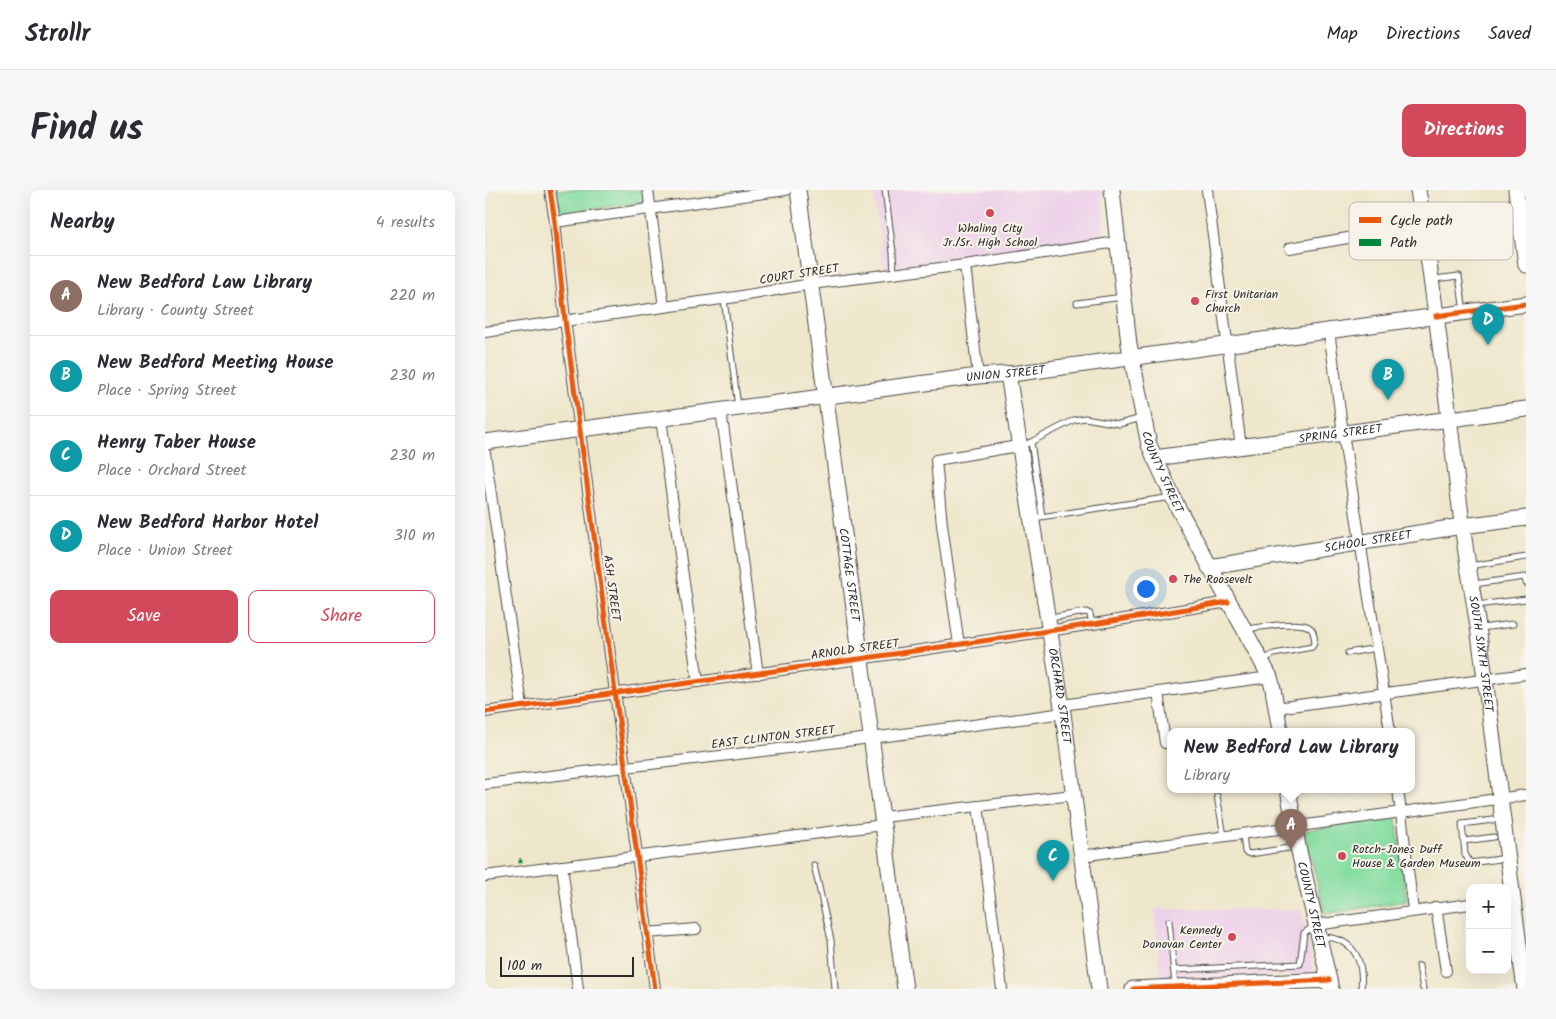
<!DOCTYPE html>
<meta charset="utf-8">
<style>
body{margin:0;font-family:Kalam,sans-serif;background:#f7f7f7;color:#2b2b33}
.controls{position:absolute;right:15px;bottom:15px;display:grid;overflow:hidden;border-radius:10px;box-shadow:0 5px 20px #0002}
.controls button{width:45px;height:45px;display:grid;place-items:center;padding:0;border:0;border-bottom:1px solid #e1e1e2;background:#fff;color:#2b2b33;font:25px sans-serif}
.scale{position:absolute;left:15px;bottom:12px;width:134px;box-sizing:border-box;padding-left:5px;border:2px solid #2b2b2b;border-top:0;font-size:14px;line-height:18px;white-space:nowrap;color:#2b2b2b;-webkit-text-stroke:4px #f7f3e8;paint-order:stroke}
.you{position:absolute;left:660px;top:398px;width:18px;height:18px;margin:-12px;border:4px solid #fff;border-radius:50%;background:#1a73e8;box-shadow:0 0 0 8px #1a73e833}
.badge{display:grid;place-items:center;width:32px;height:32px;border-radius:50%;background:#d1495b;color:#fff;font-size:16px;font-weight:700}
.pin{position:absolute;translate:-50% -41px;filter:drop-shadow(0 1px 2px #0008)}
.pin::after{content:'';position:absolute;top:26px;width:18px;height:15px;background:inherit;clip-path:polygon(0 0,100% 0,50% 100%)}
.popup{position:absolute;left:682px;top:538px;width:248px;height:65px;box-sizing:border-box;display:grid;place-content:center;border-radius:10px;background:#fff;filter:drop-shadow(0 1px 4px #0005);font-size:16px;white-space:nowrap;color:#7c7c81}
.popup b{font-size:19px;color:#2b2b33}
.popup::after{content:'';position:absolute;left:50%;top:100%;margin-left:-10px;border:10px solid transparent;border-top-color:#fff}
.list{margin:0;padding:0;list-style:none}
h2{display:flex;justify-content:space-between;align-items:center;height:65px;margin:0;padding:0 20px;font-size:21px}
h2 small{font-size:16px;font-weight:400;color:#7c7c81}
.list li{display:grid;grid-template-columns:32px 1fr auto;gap:15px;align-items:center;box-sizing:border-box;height:80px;padding:0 20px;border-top:1px solid #e1e1e2}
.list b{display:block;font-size:19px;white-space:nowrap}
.list p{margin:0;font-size:16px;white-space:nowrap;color:#7c7c81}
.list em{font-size:16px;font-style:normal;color:#7c7c81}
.actions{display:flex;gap:10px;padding:15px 20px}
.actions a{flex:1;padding:11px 0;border:1px solid #d1495b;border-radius:10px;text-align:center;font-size:18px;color:#d1495b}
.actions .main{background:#d1495b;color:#fff}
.map{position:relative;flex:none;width:1041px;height:799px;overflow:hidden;border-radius:10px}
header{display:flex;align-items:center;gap:30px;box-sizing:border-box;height:70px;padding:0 25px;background:#fff;border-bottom:1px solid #e1e1e2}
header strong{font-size:24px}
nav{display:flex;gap:28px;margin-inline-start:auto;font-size:18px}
.intro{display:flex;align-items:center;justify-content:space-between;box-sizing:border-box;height:120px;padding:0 30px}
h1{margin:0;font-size:35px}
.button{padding:12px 22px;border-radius:10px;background:#d1495b;color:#fff;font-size:18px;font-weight:700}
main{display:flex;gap:30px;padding:0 30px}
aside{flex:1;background:#fff;border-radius:10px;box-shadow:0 5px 20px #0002}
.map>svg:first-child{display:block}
</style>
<header>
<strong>Strollr</strong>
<nav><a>Map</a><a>Directions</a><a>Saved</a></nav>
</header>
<div class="intro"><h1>Find us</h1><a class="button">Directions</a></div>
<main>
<aside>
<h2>Nearby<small>4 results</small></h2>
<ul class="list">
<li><span class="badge" style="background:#8d6e63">A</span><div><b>New Bedford Law Library</b><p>Library · County Street</p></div><em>220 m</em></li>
<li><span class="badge" style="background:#0f9aa8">B</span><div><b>New Bedford Meeting House</b><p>Place · Spring Street</p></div><em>230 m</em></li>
<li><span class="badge" style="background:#0f9aa8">C</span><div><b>Henry Taber House</b><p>Place · Orchard Street</p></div><em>230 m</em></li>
<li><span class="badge" style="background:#0f9aa8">D</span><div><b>New Bedford Harbor Hotel</b><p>Place · Union Street</p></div><em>310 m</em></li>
</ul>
<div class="actions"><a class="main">Save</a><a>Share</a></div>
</aside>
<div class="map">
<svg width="1041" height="799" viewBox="0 0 1041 799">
<rect width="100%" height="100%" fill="#f7f3e8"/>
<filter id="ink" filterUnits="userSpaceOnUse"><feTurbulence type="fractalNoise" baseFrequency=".02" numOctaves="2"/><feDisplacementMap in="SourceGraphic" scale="10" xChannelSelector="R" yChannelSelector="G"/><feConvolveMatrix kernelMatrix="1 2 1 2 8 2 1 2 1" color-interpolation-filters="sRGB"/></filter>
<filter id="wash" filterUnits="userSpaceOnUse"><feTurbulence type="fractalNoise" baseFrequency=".0096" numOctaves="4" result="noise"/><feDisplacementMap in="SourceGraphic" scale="20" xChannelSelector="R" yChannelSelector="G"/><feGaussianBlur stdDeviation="1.12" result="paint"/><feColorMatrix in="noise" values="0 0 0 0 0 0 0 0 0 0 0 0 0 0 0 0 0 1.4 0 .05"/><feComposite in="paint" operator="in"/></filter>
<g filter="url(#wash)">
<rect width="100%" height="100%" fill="#eee7cc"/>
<g fill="#edd0e9">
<polygon points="388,0 617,0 620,46 399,78"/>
<polygon points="670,719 816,720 829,780 823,785 675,791"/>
</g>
<g fill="#85dda1" stroke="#588466">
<polygon points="71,0 158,0 160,12 74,23"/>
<polygon points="911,628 922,711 840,724 820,643 822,640"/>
</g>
</g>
<g filter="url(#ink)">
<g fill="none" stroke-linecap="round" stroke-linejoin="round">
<defs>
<g id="lane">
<polyline points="400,0 408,62 409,84"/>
<polyline points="971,65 969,54 978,45 976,24"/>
<polyline points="949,89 974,86 979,122"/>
<polyline points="239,109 253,217"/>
<polyline points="592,113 638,107"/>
<polyline points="546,252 557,326"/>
<polyline points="536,256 546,252 589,230 600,228 634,234 657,228"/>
<polyline points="549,328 687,307"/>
<polyline points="984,376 1041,367"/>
<polyline points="989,394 1040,387 1041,393"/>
<polyline points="992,415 1041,409"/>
<polyline points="565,428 601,422 605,424 607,435"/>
<polyline points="996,438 1028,434"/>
<path d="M762,439C775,437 811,431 822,436C827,438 828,441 829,446C830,450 830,453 827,457L789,464L778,470"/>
<polyline points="863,463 892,458"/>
<polyline points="732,606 739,646"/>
<polyline points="1016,629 977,634 980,664 985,673 1022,668"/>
<polyline points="758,644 760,662 765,664 810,657"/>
<polyline points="979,651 1009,647"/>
<polyline points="329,675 346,750 350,799"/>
<polyline points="684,731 690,795"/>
<path d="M836,747C868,747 879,769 876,799"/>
<polyline points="934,776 938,799"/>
<polyline points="689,780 815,774 819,743 830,735"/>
</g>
<g id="street">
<polyline points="65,0 70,32 80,130 170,799"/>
<polyline points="163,0 179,117"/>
<polyline points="722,0 756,257"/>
<polyline points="70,32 301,0"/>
<polyline points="805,58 920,38 944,29 1033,15"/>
<polyline points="480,75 493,186"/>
<polyline points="844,141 858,243 905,541"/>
<polyline points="0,142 251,107 326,94 480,75 632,52"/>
<polyline points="236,221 273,484"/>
<polyline points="176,229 213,492"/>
<polyline points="0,263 37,516"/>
<polyline points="474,455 457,335 451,270 533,256"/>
<polyline points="673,502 680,553"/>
<polyline points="577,515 785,487"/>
<polyline points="791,518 1041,484"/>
<path d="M0,522C248,486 496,454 743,412"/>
<path d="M0,594C193,570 386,550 578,523"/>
<polyline points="913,599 928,720"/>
<polyline points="493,616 517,799"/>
<polyline points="398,627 588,605"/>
<polyline points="596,666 1041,605"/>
<polyline points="77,676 93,799"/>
<polyline points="0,686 398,635"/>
<polyline points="951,717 961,781"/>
<polyline points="830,735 985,714"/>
<polyline points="162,743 211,739"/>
</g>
<g id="secondary">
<path id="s1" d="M313,0L420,799"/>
<path id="s2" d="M627,0L644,154L664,255L692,316L785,487L788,499L795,541"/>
<path id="s3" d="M933,0C951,111 963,222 977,333C981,368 988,403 993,437C1010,558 1023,679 1040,799"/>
<polyline points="1031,0 1041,75"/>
<path id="s4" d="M523,184L578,523L614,799"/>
<path id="s5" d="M0,252L493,186L534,183L1041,114"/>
<path id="s6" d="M669,268L1041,219"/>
<path id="s7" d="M724,377L977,336L1041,328"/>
<path id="s8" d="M803,599L813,657L846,799"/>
<polyline points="648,799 844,790"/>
</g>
</defs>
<use href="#lane" stroke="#484743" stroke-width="7"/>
<use href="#street" stroke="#484743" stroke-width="12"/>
<use href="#secondary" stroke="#484743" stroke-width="17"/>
<polyline stroke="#484743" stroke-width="2" stroke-dasharray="1 4" stroke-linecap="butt" points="35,668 35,670"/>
<use href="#lane" stroke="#fff" stroke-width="5"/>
<use href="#street" stroke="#fff" stroke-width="10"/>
<use href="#secondary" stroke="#fff" stroke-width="15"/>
<polyline stroke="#00873e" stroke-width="4" stroke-dasharray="8 4" stroke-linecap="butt" points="35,670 36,673"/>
<defs>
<g id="cycleway">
<polyline points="65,0 70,32 80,130 170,799"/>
<polyline points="951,126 1041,114"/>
<path d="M0,522C248,486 496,454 743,412"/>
<polyline points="648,799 844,790"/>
</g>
</defs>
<use href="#cycleway" stroke="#f7f3e8" stroke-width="8"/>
<use href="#cycleway" stroke="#e8590c" stroke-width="5"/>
</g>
</g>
<g fill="#d1495b" stroke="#f7f3e8" stroke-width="2">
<circle cx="505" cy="23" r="5"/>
<circle cx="710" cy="111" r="5"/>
<circle cx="688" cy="389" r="5"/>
<circle cx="857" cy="666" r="5"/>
<circle cx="747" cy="747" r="5"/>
</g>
<g text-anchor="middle" stroke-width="4" stroke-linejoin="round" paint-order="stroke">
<g font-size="12" fill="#2b2b2b" stroke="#f7f3e8" text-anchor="start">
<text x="505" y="42" text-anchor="middle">Whaling City<tspan x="505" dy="14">Jr./Sr. High School</tspan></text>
<text x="720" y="108">First Unitarian<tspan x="720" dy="14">Church</tspan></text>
<text x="698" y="393">The Roosevelt</text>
<text x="867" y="663">Rotch-Jones Duff<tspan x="867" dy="14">House &amp; Garden Museum</tspan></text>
<text x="737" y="744" text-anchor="end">Kennedy<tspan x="737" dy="14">Donovan Center</tspan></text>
</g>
<g font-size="12" fill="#2b2b2b" stroke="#f7f3e8">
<text transform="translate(314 84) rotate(-9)" y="4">COURT STREET</text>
<text dy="4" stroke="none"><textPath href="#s5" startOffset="525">UNION STREET</textPath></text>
<text dy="4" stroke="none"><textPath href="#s6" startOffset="188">SPRING STREET</textPath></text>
<text dy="4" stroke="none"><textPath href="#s2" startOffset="288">COUNTY STREET</textPath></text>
<text dy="4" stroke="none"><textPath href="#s7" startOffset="161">SCHOOL STREET</textPath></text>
<text dy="4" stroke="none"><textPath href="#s1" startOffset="388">COTTAGE STREET</textPath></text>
<text transform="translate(127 398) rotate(82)" y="4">ASH STREET</text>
<text transform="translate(370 459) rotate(-8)" y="4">ARNOLD STREET</text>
<text dy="4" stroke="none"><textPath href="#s3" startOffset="468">SOUTH SIXTH STREET</textPath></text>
<text dy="4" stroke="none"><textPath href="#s4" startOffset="326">ORCHARD STREET</textPath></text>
<text transform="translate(288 547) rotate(-7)" y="4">EAST CLINTON STREET</text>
<text dy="4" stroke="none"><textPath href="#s8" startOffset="118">COUNTY STREET</textPath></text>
</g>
</g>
<rect x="864" y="12" width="164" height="58" rx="8" fill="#f7f3e8" stroke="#bab7af" stroke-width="1"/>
<rect x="874" y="27" width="22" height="6" fill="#e8590c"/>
<rect x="874" y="49" width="22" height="7" fill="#00873e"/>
<g font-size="14" fill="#2b2b2b">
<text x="905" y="35">Cycle path</text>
<text x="905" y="57">Path</text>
</g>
</svg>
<div class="controls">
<button>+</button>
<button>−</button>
</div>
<div class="scale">100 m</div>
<div class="you"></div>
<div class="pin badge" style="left:806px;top:660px;background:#8d6e63">A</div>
<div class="popup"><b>New Bedford Law Library</b>Library</div>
<div class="pin badge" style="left:903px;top:210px;background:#0f9aa8">B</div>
<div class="pin badge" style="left:568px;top:691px;background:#0f9aa8">C</div>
<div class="pin badge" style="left:1003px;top:155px;background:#0f9aa8">D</div>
</div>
</main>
